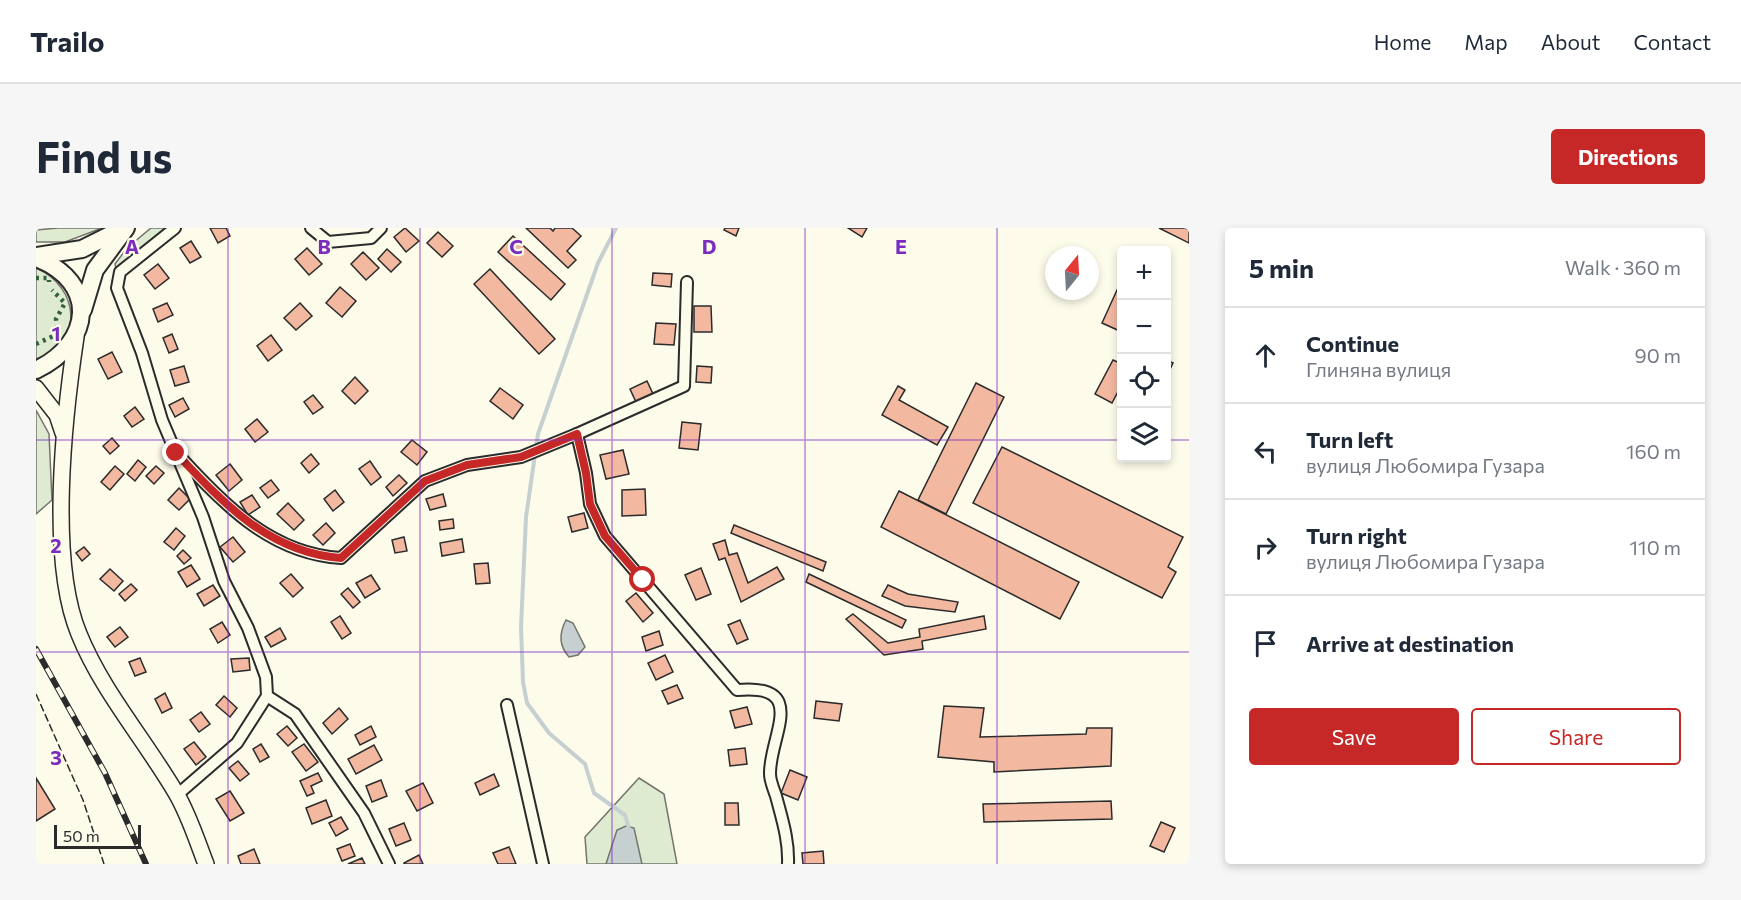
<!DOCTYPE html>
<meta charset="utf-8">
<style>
body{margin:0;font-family:Commissioner,sans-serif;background:#f6f6f7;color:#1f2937}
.controls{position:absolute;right:18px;top:18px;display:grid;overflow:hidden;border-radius:6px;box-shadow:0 3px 9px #0003}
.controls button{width:54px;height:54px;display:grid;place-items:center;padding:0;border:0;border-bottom:2px solid #e0e1e3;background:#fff;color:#1f2937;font:30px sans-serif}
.compass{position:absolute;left:1009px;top:18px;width:54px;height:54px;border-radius:50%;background:#fff;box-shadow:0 3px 9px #0003;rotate:18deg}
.scale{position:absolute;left:18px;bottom:15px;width:87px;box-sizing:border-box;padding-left:6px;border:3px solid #2b2b2b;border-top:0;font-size:16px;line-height:21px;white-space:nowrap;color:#2b2b2b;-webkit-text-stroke:4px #fdfbea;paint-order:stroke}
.stop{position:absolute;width:18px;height:18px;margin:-14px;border:4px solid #c62828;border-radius:50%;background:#fff}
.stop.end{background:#c62828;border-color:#fff;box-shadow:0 2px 6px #0008}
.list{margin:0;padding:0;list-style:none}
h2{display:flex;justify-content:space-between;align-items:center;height:78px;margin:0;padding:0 24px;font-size:26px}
h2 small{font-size:20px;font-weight:400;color:#747a83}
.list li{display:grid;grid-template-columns:39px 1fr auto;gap:18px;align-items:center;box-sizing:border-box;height:96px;padding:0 24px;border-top:2px solid #e0e1e3}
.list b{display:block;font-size:22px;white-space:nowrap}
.list p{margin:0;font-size:20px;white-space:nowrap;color:#747a83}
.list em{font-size:20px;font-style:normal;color:#747a83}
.actions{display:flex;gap:12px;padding:18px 24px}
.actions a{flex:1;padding:14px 0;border:2px solid #c62828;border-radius:6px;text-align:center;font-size:21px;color:#c62828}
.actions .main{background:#c62828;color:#fff}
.icon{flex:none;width:33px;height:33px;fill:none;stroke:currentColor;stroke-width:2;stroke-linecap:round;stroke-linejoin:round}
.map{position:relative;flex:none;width:1153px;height:636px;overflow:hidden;border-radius:6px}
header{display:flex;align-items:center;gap:36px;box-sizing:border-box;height:84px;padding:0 30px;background:#fff;border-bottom:2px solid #e0e1e3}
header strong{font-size:28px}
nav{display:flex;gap:33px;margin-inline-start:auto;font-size:21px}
.intro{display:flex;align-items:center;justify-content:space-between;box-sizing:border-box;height:144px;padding:0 36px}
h1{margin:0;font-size:42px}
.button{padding:15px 27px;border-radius:6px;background:#c62828;color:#fff;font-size:21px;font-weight:700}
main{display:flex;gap:36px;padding:0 36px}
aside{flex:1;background:#fff;border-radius:6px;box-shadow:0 3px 9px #0003}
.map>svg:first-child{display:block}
</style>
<header>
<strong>Trailo</strong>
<nav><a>Home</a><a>Map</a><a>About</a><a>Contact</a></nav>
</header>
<div class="intro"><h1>Find us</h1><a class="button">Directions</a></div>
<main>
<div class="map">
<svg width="1153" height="636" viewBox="0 0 1153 636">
<rect width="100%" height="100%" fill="#fdfbea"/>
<g fill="#deebd1" stroke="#74746e" stroke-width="1.5">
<polygon points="22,0 66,0 29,14 0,14 0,2"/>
<polygon points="115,0 130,0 80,41 79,36 91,20"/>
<path d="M0,40C44,59 49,116 0,131Z"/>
<polygon points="0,182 13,206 16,272 0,286"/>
<polygon points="603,550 628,566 641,636 551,636 549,609"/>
</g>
<g fill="#c7d0d0" stroke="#74746e" stroke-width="1.5">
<path d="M530,392L537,395L549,419L542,427L533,429C523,418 523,405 530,392Z"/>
<polygon points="590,598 598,600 606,636 570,636 581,602"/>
</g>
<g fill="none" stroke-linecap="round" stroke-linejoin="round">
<polyline stroke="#c7d0d0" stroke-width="4" points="580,0 562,35 502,206 490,289 485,399 487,454 491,475 513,505 549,536 558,565 589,587 593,601"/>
</g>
<g fill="#f2b8a0" stroke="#2b2b2b" stroke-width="1.5">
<polygon points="174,0 190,0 194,8 182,15"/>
<polygon points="369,0 383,13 370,24 358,9"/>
<polygon points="490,0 514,0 517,3 519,0 536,0 545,8 531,23 540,32 532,40"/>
<polygon points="689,0 703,0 700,8 688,2"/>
<polygon points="812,0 831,0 826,9"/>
<polygon points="1123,0 1149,0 1153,2 1153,15"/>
<polygon points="402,4 417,18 406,29 391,15"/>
<polygon points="477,8 529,56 515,72 462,24"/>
<polygon points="155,13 165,29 154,35 144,20"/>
<polygon points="271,20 286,36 273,47 259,31"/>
<polygon points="351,21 365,34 355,44 342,31"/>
<polygon points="327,24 343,40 330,52 315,36"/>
<polygon points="122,36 133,50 119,61 108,47"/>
<polygon points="454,41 519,111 503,126 438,56"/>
<polygon points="617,45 636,46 635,59 616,57"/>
<polygon points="1086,51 1086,104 1066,95"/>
<polygon points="304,59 320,73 306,89 290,75"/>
<polygon points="131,75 137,87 122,94 117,81"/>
<polygon points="264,75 276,88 260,102 248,90"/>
<polygon points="658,78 675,78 676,104 658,104"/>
<polygon points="620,95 640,96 638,117 618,116"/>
<polygon points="136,106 142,121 133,125 127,110"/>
<polygon points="235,107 246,122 232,133 221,118"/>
<polygon points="76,124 86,144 72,151 62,131"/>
<polygon points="1077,132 1086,136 1086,156 1076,175 1059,166"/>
<polygon points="1130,132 1137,135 1130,150"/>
<polygon points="148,138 153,154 139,158 134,142"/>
<polygon points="661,138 676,139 675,155 660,154"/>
<polygon points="319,149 332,163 319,176 306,163"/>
<polygon points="611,153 617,166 600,174 594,161"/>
<polygon points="940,155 968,169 910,286 882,272"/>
<polygon points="862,158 869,162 863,172 912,199 901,217 846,187"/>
<polygon points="464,160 487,177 477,191 454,173"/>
<polygon points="277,167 287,179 277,186 268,174"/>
<polygon points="147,170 153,181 139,189 133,177"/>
<polygon points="99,179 108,191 96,199 88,188"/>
<polygon points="221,191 232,204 219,214 209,201"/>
<polygon points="646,194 665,196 662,222 643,220"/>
<polygon points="76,210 83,218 74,226 67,218"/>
<polygon points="376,212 391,224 381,237 365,224"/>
<polygon points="966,219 1147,309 1132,339 1140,344 1126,370 937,275"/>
<polygon points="587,222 593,246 570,251 564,227"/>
<polygon points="275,226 283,236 273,245 265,235"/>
<polygon points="102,232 110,239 99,253 91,246"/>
<polygon points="334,233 345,249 335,257 323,241"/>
<polygon points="194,236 206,252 193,263 180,247"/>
<polygon points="79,238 88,246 74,262 65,254"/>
<polygon points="120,238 128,245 118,256 110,248"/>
<polygon points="363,247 371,255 357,268 350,259"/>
<polygon points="235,252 243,262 232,270 224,260"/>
<polygon points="143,260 154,271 143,282 132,272"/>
<polygon points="609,261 610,287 586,288 586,262"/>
<polygon points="299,262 308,274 297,283 288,271"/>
<polygon points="863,263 1043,354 1024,391 845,299"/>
<polygon points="407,266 410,278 394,282 390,271"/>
<polygon points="216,267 224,279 212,287 204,274"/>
<polygon points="252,275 268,292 258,302 241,286"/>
<polygon points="548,285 552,300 536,304 532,289"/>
<polygon points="417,291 418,300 404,302 403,293"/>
<polygon points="290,295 299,305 287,317 277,307"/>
<polygon points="698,297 790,334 787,343 695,305"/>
<polygon points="140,300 149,308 138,322 128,314"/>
<polygon points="197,309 209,324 197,334 184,319"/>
<polygon points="368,309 371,323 359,325 356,312"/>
<polygon points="426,311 428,324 406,328 404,315"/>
<polygon points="689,312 693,327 701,325 712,355 741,339 748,351 705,374 689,330 683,332 677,316"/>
<polygon points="48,319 54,326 46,333 40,325"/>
<polygon points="147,322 155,330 148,336 141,328"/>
<polygon points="452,335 454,355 440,356 438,336"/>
<polygon points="155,337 164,351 151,359 142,344"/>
<polygon points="665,340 675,366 660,372 649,347"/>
<polygon points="74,341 87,353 78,363 64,351"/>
<polygon points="255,346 267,360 257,369 244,355"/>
<polygon points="773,346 870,392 866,400 770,354"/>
<polygon points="335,347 344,361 329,370 320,355"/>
<polygon points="95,356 101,362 89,373 83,366"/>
<polygon points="177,357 184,368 168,378 161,366"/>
<polygon points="852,357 872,366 922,374 919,384 869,378 846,368"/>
<polygon points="312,360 324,374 317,380 305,366"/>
<polygon points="600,365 617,385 607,394 590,373"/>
<polygon points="817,386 852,415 884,409 883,401 948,388 950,401 886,413 887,421 848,427 810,391"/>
<polygon points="304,388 315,405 306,411 295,394"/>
<polygon points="704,392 712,411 701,416 692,397"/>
<polygon points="186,394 194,407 182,415 174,401"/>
<polygon points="84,399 92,409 79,419 71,409"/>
<polygon points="244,400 250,411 235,419 229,409"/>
<polygon points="623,403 627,417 610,423 606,409"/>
<polygon points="629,427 637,444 620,452 612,435"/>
<polygon points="104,430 110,444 99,448 93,434"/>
<polygon points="213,430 214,442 197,444 195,431"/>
<polygon points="641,457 647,470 632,476 626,463"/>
<polygon points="129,465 136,480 126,485 119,471"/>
<polygon points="188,468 201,480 194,489 180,477"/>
<polygon points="780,473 806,476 803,493 778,490"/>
<polygon points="908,478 948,480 944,509 1050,506 1051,500 1076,500 1075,538 958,544 958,534 902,529"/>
<polygon points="711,479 716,496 699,500 694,483"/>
<polygon points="303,480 312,491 296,506 287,495"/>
<polygon points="165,484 174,496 163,504 154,492"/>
<polygon points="251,498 261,510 252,518 241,506"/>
<polygon points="335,498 340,509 324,517 319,507"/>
<polygon points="158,514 170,529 160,537 148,521"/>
<polygon points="225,516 233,529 224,534 217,521"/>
<polygon points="268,516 282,534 270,543 256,524"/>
<polygon points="338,517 346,532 320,546 312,531"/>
<polygon points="709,520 711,536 694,538 692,522"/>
<polygon points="202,533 213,546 204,553 193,540"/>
<polygon points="754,542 771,549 762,572 745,565"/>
<polygon points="282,545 286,553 275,558 278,565 271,568 264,553"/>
<polygon points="458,546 463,558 444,567 439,555"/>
<polygon points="0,550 19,581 0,593"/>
<polygon points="345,552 351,568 336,574 330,558"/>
<polygon points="387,555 397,575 381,583 370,563"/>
<polygon points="194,563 208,585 194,593 180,571"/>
<polygon points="290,572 296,588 276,596 270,580"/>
<polygon points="1075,573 1076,591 948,594 947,576"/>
<polygon points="689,575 702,575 703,597 689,597"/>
<polygon points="305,589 312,601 300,608 293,595"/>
<polygon points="1125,594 1139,600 1128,624 1114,618"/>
<polygon points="368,595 375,612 360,618 353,601"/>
<polygon points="314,616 319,628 306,633 301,621"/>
<polygon points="473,619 480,636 462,636 457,625"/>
<polygon points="218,621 224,636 205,636 202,628"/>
<polygon points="787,623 788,636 767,636 766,625"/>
<polygon points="383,627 387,636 368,636 368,635"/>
<polygon points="326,630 329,636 312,636"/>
</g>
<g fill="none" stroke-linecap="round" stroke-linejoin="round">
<defs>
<g id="minor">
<polyline points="139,0 84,44 81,60 106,125 126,192 167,289 188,353 212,400 230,449 231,468 201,515 141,567"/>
<polyline points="275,0 292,14 335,10 345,0"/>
<path d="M651,54L648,158L541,206L550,245L554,276L569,308L701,462C774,455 733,509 734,546C734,553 738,562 740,568C746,591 753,612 752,636"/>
<path d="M147,232C190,279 237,326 305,330L389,253L431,237L485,229L541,206"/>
<polyline points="231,468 259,486 328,585 353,636"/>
<polyline points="471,477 507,636"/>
</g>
<g id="secondary">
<path d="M40,109C28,189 12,332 43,406C66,463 109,512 140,565C153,587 161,613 170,636"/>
<polyline points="0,160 21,187 27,205"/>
</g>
<g id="primary">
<polyline points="0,28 46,21 84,2"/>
<path d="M0,30C63,54 57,115 0,142"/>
<polyline points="47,82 59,42 90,0"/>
</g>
</defs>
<use href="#minor" stroke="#2b2b2b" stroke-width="14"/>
<use href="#secondary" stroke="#2b2b2b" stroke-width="18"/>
<use href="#primary" stroke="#2b2b2b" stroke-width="20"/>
<use href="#minor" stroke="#fdfbea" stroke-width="10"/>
<use href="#secondary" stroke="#fdfbea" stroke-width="15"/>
<use href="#primary" stroke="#fdfbea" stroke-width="16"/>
<defs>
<polyline id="rail" points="0,421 69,545 110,636"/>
</defs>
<use href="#rail" stroke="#2b2b2b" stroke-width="6"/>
<use href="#rail" stroke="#fdfbea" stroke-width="4" stroke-dasharray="11" stroke-linecap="butt"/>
<g stroke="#34623c" stroke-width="4.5" stroke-dasharray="3 4.5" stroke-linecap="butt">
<polyline points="0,50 13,50 13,54"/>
<polyline points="0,116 22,106 20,91 29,75 16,62"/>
</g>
<polyline stroke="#2b2b2b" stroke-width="1.5" stroke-dasharray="8 3" stroke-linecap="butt" points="0,466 47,572 68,636"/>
</g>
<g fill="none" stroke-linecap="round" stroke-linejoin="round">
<path stroke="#c62828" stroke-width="8" d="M140,225C186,274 233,325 305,330L389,253L431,237L485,229L541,206L550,245L554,276L569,308L607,352"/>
</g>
<path fill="none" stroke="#7b2cbf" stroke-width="1.5" stroke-opacity="0.55" d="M192,0V636M384,0V636M576,0V636M769,0V636M961,0V636M0,212H1086M1130,212H1153M0,424H1153"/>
<g font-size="20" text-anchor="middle" font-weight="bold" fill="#7b2cbf" stroke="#fdfbea" stroke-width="4.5" stroke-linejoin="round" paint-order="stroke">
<text x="96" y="26">A</text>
<text x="288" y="26">B</text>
<text x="480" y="26">C</text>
<text x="673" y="26">D</text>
<text x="865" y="26">E</text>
<text x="20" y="113">1</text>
<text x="20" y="325">2</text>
<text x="20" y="537">3</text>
</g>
</svg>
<div class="controls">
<button>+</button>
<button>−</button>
<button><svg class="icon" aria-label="locate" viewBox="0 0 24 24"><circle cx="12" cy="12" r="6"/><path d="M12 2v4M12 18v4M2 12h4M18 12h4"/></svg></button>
<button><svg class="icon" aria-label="layers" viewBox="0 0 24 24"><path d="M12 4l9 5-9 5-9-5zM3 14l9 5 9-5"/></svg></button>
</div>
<svg class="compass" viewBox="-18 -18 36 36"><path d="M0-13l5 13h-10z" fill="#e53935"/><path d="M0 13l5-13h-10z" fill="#747a83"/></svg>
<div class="scale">50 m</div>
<div class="stop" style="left:607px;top:352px"></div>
<div class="stop end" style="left:140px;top:225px"></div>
</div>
<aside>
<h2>5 min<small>Walk · 360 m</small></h2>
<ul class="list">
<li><svg class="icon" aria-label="ahead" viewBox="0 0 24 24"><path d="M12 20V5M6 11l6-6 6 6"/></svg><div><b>Continue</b><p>Глиняна вулиця</p></div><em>90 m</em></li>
<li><svg class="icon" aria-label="left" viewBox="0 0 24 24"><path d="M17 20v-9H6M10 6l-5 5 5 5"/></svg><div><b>Turn left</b><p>вулиця Любомира Гузара</p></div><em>160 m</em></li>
<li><svg class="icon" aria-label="right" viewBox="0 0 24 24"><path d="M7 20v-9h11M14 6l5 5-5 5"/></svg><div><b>Turn right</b><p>вулиця Любомира Гузара</p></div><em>110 m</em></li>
<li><svg class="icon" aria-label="arrive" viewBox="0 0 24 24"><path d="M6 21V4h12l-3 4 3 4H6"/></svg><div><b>Arrive at destination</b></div></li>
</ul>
<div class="actions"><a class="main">Save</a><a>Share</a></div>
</aside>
</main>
